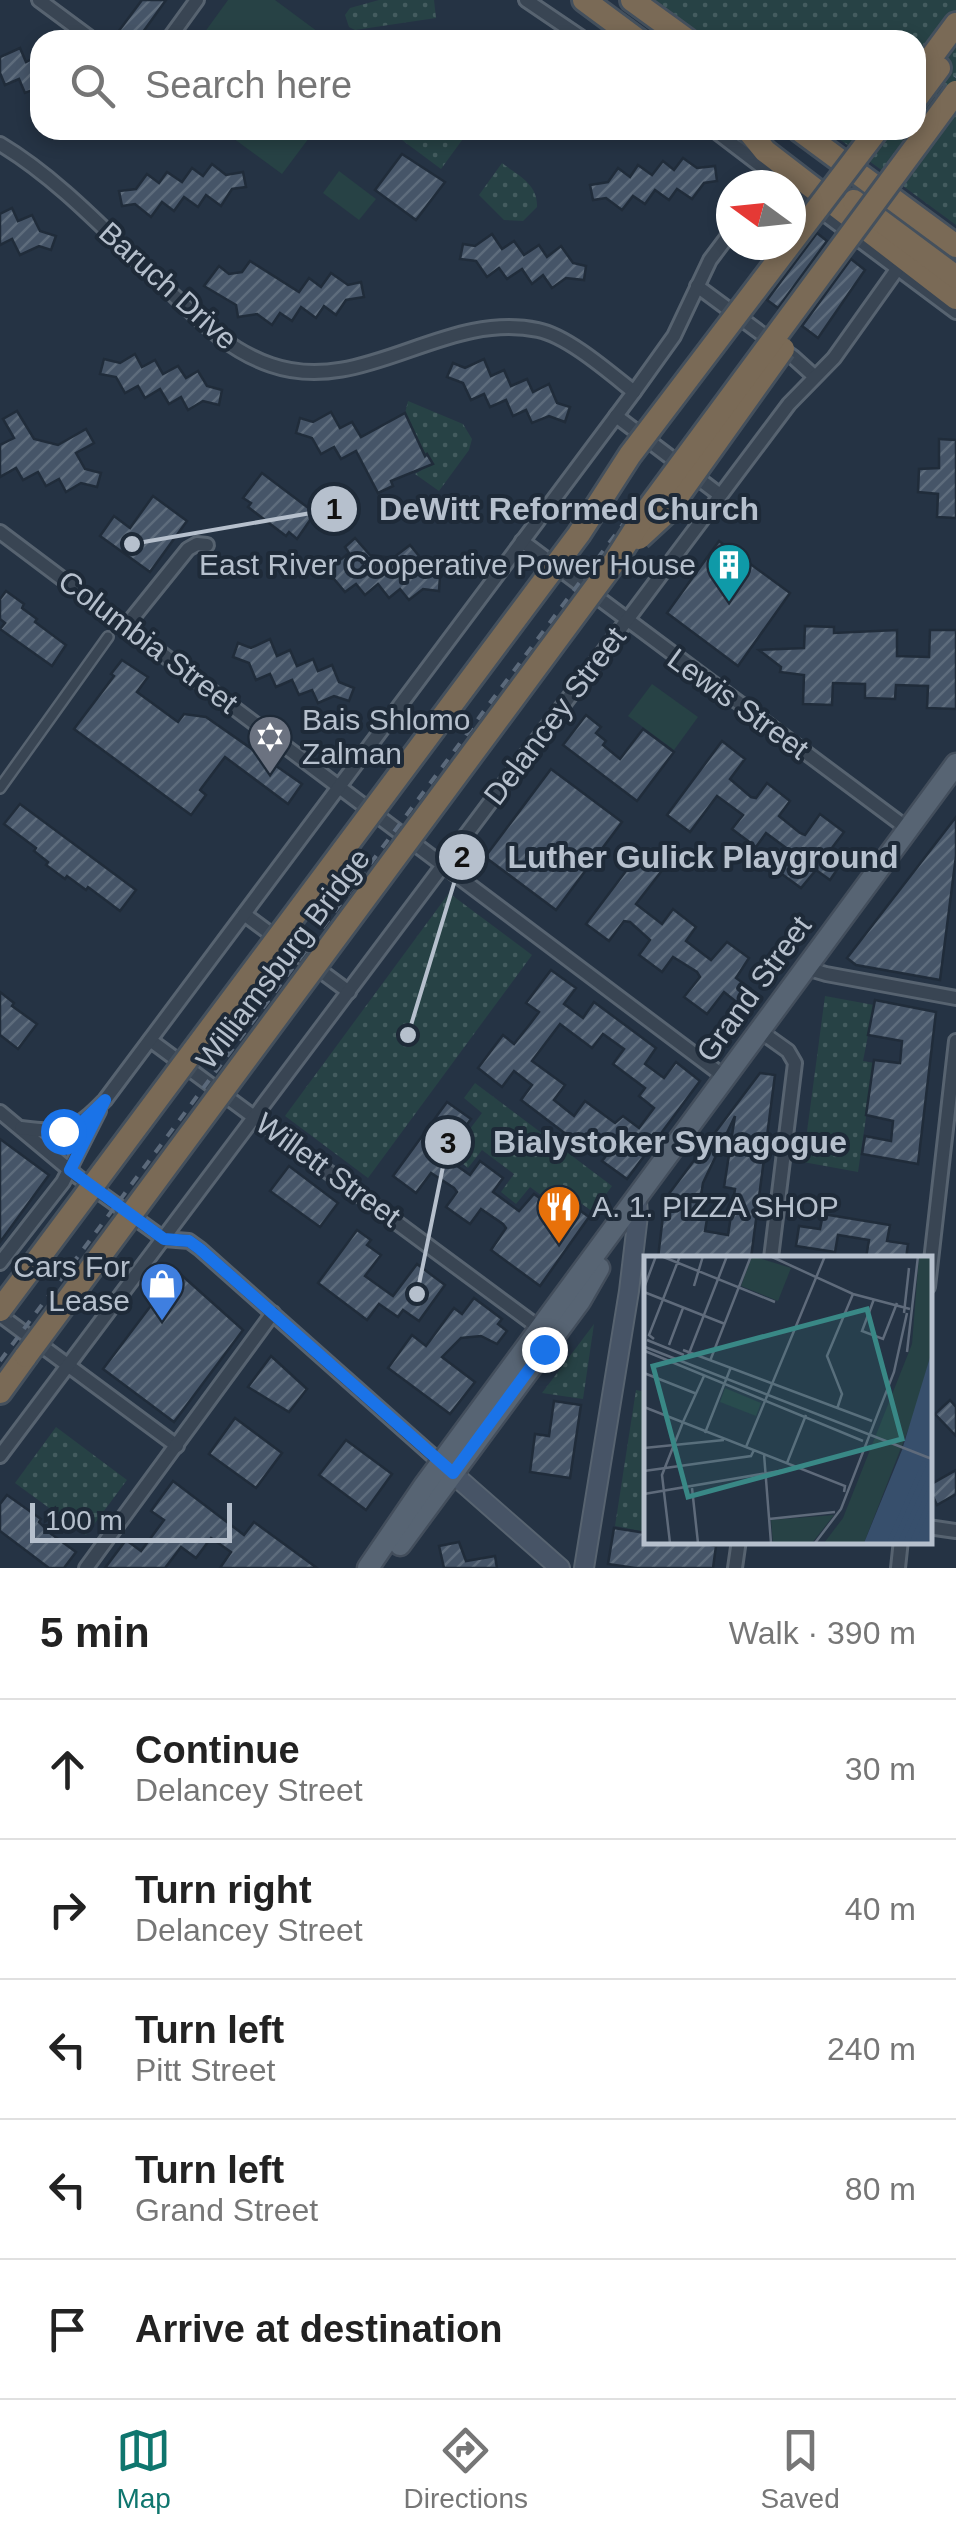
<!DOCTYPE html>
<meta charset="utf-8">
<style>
body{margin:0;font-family:Helvetica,sans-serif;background:#f2f2f2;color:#222}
.compass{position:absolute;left:716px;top:170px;width:90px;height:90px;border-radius:50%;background:#fff;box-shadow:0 5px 15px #0003;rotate:285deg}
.scale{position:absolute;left:30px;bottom:25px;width:202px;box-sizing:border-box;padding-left:10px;border:5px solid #b6c0cd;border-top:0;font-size:28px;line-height:35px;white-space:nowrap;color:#b6c0cd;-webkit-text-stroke:8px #1e2a38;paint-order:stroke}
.stop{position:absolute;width:30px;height:30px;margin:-22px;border:8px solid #1a73e8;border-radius:50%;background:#fff}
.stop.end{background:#1a73e8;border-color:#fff;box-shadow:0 2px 10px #0008}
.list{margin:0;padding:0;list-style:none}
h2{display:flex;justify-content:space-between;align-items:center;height:130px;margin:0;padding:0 40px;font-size:42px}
h2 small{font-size:32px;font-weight:400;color:#767676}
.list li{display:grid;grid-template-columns:65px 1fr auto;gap:30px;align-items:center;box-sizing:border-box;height:140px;padding:0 40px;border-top:2px solid #e0e0e0}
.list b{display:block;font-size:38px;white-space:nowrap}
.list p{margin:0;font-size:32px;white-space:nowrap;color:#767676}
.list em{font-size:32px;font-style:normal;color:#767676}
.icon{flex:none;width:55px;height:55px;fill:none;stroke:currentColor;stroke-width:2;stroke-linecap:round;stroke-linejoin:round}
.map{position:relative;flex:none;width:956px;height:1568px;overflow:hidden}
.search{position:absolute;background:#fff;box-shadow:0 5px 15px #0003;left:30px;right:30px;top:30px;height:110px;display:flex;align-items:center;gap:25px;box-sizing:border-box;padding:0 35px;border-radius:30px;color:#767676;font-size:38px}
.sheet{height:830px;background:#fff}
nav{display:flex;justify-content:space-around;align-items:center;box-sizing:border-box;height:140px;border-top:2px solid #e0e0e0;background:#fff;font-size:28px;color:#767676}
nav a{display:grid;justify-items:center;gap:5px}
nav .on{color:#0f766e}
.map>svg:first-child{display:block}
</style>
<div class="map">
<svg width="956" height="1568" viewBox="0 0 956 1568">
<defs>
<pattern id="park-dots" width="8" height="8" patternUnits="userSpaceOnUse" patternTransform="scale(2.5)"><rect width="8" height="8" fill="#274245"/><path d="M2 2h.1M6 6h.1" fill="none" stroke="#445c5f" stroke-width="1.8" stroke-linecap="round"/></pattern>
<pattern id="building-hatch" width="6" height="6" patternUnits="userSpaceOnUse" patternTransform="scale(2.5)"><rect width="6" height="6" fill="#465568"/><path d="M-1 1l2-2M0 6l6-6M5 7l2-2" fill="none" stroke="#5e6c7c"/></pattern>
</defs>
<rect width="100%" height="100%" fill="#253344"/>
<g fill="#274245">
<polygon points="228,0 275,0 329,40 199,40"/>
<polygon points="222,130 315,130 282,174"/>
<polygon points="339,171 376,199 359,220 323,193"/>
<polygon points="652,684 698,717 674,750 628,716"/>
</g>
<g fill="url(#park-dots)">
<polygon points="379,0 434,0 436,18 355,30 349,27 345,15 350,8"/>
<polygon points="650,0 956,0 956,225 827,130 916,130 916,40 704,40"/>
<polygon points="401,130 457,130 465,136 441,169 402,140"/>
<path d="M502,163C519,176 538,184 537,207L523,221L504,220L479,195Z"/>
<polygon points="408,401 463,424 472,439 469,450 439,491 415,474 432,464 409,427 412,425 405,413"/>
<polygon points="449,893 532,955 368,1178 285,1116"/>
<polygon points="825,996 874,1005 863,1061 874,1063 858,1172 803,1162"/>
<polygon points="475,1083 612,1186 593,1212 564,1191 553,1204 530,1187 516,1204 501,1192 514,1174 482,1150 468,1168 451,1154 482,1113 464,1098"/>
<polygon points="594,1324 583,1399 542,1393"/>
<polygon points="636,1390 646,1392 646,1532 615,1526"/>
<polygon points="56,1427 127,1480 86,1535 15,1483"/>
</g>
<g fill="url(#building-hatch)" stroke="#202c3a" stroke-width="2.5" fill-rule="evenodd">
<polygon points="142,0 166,0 143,32 154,40 129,40 118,32"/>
<polygon points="20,48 26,62 40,55 40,87 25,93 19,79 5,85 0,73 0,57"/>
<polygon points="402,154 445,182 416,220 375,190"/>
<polygon points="683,158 697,168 715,166 717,181 704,183 692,199 677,189 669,200 655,190 645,204 633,196 622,210 606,198 593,200 590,185 608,182 618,168 630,177 638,165 652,175 663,161 674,170"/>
<polygon points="212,164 226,175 243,172 246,187 232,189 221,206 206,195 198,207 184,197 174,211 162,202 151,217 135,204 122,206 119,191 136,189 147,174 159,183 167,172 182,182 192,168 203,176"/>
<polygon points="12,208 18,221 32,215 40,231 56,236 51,250 39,246 20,255 12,239 0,245 0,214"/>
<polygon points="817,233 827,241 778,308 767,300"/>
<polygon points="492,234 502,249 514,241 524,255 539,245 547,257 561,246 573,263 586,266 584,280 566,278 552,288 543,275 532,284 522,269 507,279 499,268 487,277 476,261 460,259 463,244 475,246"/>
<polygon points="851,259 865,270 818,338 802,326"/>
<polygon points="250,261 299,292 309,278 321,287 331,273 348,285 361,282 364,297 346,300 336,315 324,306 316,318 301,307 292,321 280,313 272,325 257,314 238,317 236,305 204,286 219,266 229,274 242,272"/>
<polygon points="135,354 142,367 155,360 163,374 178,366 186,378 198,371 207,386 222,390 219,405 203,401 188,410 181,397 169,404 160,389 145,398 138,386 125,393 116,377 100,374 104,359 120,363"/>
<polygon points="484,359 491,376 504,370 511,386 527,379 533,392 549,384 557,403 570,407 565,422 549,416 532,423 526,410 513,416 506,400 490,407 484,394 471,400 463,383 447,377 453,363 465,368"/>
<polygon points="17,411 34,439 58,445 86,429 94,443 76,453 85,469 101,473 97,487 81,483 66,492 59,479 46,486 38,472 23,480 16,468 0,477 0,445 14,438 3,419"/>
<polygon points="331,412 340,428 352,422 361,437 405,413 425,456 427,454 433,464 391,481 393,486 378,493 356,451 341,459 334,447 321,454 312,438 296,433 300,418 313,422"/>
<polygon points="939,439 956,440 956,518 937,517 938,494 918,492 919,469 939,468"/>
<polygon points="262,473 315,513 297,539 289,532 286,536 248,507 251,503 243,498"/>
<polygon points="153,496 187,521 150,572 100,536 114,516 130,528"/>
<polygon points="355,538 370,555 393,558 410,545 419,556 414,560 425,574 440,576 439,591 423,589 409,600 400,589 389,598 378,584 365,595 356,584 345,592 334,579 317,577 319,562 335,564 349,553 345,547"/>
<polygon points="719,541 790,593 738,666 667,613"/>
<polygon points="6,591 24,604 22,608 37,619 35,622 66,645 52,666 0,629 5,623 0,619 0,599"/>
<polygon points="805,626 834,627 834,633 897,630 897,656 929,657 930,630 956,630 956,709 927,708 928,686 896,685 895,699 865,698 865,684 833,683 832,705 803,704 804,675 780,672 781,667 759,650 804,648"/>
<polygon points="270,639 277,656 290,650 297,666 313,659 318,671 332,665 339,682 354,688 349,701 334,696 318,703 312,690 299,695 292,680 276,687 270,674 256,680 249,663 233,657 238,643 251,648"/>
<polygon points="122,660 148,677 137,692 178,722 184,714 206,717 302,784 288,804 225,757 200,790 206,795 191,815 74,729 114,676 111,674"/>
<polygon points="586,715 601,727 596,733 606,741 603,745 620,759 643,729 674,752 637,801 563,745"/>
<polygon points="722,741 745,759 730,779 751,797 756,798 767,783 790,801 779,816 800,833 805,835 820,814 844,832 828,853 841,864 830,880 816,870 801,888 779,872 793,853 766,833 756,847 732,829 743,815 717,796 690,832 667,815"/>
<polygon points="551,769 622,822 556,910 485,857"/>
<polygon points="20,804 136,890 120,911 88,887 86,890 67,876 65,879 46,865 48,862 34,851 36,848 4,824"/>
<polygon points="956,817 956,856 940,980 856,965 847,958"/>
<polygon points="641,851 664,868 636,904 662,924 673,909 696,927 686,941 711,960 727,942 749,958 736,978 750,988 739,1004 724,992 707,1014 684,997 700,977 697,972 673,957 662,972 639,955 650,940 630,922 624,921 609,941 586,924"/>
<path d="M551,970L576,988L564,1004L583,1018L594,1002L656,1048L645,1064L664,1078L676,1062L700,1081L627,1179L602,1161L614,1146L595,1132L583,1147L521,1100L532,1085L514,1071L502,1087L478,1068L503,1035L514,1044L530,1024L539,1012L526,1003ZM560,1024L592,1048L603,1034L624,1049L613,1064L645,1088L639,1096L654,1108L639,1128L623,1116L615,1123L585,1101L574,1116L554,1100L565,1085L532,1061Z"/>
<polygon points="0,992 14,1003 12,1006 37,1024 18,1049 0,1035"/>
<polygon points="875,1000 936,1012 918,1164 862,1154 865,1136 891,1141 893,1121 866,1115 874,1060 900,1063 902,1041 868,1035"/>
<path d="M760,1073L775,1075L751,1258H658L665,1199ZM735,1116L724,1187L735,1189L728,1235L705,1231L708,1213L703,1212L704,1202L700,1201L703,1183Z"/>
<polygon points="447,1102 471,1119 443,1156 470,1175 480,1161 503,1178 493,1192 519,1211 534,1194 555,1209 563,1198 589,1217 540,1286 491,1250 506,1228 503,1224 481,1209 470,1224 446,1207 457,1192 454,1188 431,1173 416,1193 393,1176"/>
<polygon points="0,1139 49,1175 0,1242"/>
<polygon points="289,1166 338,1203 320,1227 270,1191"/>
<polygon points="823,1214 890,1225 887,1241 908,1244 906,1258 866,1258 869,1240 838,1235 835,1252 796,1246 799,1226 820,1229"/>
<polygon points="357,1230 371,1240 367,1245 381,1255 365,1276 393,1296 417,1264 445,1285 419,1321 403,1310 398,1317 379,1304 367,1320 318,1283"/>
<polygon points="177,1271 243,1330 174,1422 103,1369"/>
<polygon points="474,1298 502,1319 498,1324 507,1331 497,1344 481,1336 461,1338 442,1357 475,1382 450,1414 388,1368 412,1335 426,1346 454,1308 462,1314"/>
<polygon points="271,1356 307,1389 289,1412 248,1387"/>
<polygon points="950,1400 956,1407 956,1436 935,1414"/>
<polygon points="554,1401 581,1405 570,1478 530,1472 535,1434 549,1436"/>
<polygon points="235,1418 282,1453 256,1488 209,1454"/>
<polygon points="346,1440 392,1474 366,1510 319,1475"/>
<polygon points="956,1470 956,1494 937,1505 928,1486"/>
<polygon points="173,1481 244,1535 254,1522 317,1568 220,1568 231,1552 211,1538 196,1558 181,1547 165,1568 105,1568 126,1540 141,1551 164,1520 151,1511"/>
<polygon points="7,1495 41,1519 39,1522 50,1533 76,1552 64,1568 49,1568 0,1531 0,1504"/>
<polygon points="614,1528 646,1533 646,1540 684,1540 716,1546 713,1568 635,1568 608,1564"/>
<polygon points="459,1542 466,1561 495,1556 497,1568 444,1568 439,1546"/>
</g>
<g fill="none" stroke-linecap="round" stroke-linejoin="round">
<defs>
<polyline id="pedestrian" points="0,788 108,637"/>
<g id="minor">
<polyline points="39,0 93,40"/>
<polyline points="526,0 585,40"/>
<polyline points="168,40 197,0"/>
<polyline points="714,130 786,185"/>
<path d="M0,144C62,181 114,240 167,289C200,320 227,350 271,365C363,397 444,310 538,330C568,336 610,373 634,392"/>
<polyline points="791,189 956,312"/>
<polyline points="697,286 793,357 814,376"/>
<polyline points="616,416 720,495"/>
<polyline points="0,532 726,1078"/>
<polyline points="522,541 908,829"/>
<polyline points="126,626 188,549 197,544 207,545"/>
<polyline points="244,914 349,992"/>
<polyline points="806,968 826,974 956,998"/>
<polyline points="760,1031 788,1051 795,1063 771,1258"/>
<polyline points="150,1040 546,1333"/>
<polyline points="0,1112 78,1177 164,1239 189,1241 200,1249 442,1464"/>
<path d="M21,1128C65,1134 74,1132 105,1100L634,392L674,336L710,260L731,232"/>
<polyline points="0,1263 63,1182 99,1111"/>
<polyline points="928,1287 956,1041"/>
<polyline points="0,1315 177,1446"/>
<polyline points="0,1456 789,404 834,358 898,268"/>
<polyline points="928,1527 956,1531"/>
<polyline points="86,1568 273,1313"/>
<polyline points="735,1568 739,1540"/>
<polyline points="898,1568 901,1540"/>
</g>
<g id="secondary">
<polyline points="444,1466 560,1568"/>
<polyline points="584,1568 629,1291 638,1215 637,1201"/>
</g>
<g id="primary">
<polyline points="400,1545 580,1301 599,1268"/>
<polyline points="368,1568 424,1486 956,764"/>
</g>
<g id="motorway">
<polyline points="584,0 638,40"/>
<polyline points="632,0 687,40"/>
<polyline points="916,78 956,24"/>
<polyline points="916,99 939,68"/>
<polyline points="748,130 765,151 956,298"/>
<polyline points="799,130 956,246"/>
<polyline points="854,201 956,277"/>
<polyline points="0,1392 26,1356"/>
</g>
</defs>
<use href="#pedestrian" stroke="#576370" stroke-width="14"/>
<use href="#minor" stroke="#576370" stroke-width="18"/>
<use href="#secondary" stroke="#576370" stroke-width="22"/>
<use href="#primary" stroke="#434e5c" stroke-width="25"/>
<use href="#motorway" stroke="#44505d" stroke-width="28"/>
<use href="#pedestrian" stroke="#394553" stroke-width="9"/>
<use href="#minor" stroke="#394553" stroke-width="12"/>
<use href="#secondary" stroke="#475466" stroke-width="18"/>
<use href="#primary" stroke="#576473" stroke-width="20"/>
<use href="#motorway" stroke="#7a6a56" stroke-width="22"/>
<polyline stroke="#5b697a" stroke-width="4" stroke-dasharray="10 10" stroke-linecap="butt" points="0,1361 956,77"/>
<defs>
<g id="motorway-bridge">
<polyline points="639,538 665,514 783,349"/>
<polyline points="0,1310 579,534 630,455 877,130"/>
<polyline points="26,1356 615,561 650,506 956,92"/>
</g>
</defs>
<use href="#motorway-bridge" stroke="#44505d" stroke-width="28" stroke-linecap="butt"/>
<use href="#motorway-bridge" stroke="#7a6a56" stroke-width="22"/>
</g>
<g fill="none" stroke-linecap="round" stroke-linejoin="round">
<polyline stroke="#1a73e8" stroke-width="12" points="63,1131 78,1126 105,1100 70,1170 164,1239 189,1241 200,1249 453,1473 544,1349"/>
</g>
<defs>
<symbol id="building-pin" viewBox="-11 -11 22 30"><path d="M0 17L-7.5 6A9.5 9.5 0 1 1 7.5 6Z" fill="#0f9aa8" stroke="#1e2a38"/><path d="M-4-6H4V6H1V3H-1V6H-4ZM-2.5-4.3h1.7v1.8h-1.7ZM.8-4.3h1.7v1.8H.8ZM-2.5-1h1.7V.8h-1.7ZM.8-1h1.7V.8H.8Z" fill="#fff"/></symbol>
<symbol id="synagogue-pin" viewBox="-11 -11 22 30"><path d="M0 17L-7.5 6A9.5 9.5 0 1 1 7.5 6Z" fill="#6b7280" stroke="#1e2a38"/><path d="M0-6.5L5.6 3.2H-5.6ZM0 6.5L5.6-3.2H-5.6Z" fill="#fff"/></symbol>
<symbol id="restaurant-pin" viewBox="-11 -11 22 30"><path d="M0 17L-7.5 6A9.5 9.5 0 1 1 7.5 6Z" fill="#e8710a" stroke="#1e2a38"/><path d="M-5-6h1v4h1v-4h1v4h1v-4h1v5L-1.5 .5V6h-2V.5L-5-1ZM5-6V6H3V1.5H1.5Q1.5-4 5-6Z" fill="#fff"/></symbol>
<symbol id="shop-pin" viewBox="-11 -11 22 30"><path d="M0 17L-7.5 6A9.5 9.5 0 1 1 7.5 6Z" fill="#3f7fe0" stroke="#1e2a38"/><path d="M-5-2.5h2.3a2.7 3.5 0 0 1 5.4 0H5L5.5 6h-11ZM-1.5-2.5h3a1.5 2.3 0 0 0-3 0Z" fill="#fff"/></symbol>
</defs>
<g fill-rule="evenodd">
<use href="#building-pin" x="704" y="540" width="50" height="68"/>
<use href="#synagogue-pin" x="245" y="712" width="50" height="68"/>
<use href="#restaurant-pin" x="534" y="1182" width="50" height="68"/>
<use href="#shop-pin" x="137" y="1259" width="50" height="68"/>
</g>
<g text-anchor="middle" stroke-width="8" stroke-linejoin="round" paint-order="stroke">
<g font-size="30" fill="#b6c0cd" stroke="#1e2a38">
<text transform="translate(168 286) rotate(42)" y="10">Baruch Drive</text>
<text transform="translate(148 642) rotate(37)" y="10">Columbia Street</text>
<text transform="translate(738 704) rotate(36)" y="10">Lewis Street</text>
<text transform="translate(555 716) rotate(-53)" y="10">Delancey Street</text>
<text transform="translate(283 959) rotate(-53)" y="10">Williamsburg Bridge</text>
<text transform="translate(754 989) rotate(-54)" y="10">Grand Street</text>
<text transform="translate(328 1170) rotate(36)" y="10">Willett Street</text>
</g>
<g font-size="30" fill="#b6c0cd" stroke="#1e2a38" text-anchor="end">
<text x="696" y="575">East River Cooperative Power House</text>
<text x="302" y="730" text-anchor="start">Bais Shlomo<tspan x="302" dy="34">Zalman</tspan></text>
<text x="592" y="1217" text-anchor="start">A. 1. PIZZA SHOP</text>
<text x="130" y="1277">Cars For<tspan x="130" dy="34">Lease</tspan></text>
</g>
</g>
<g transform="translate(644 1256)">
<rect width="288" height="288" fill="#253344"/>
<path d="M108,0L147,12L134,45L97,30ZM275,0H287V98L271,156L220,287H180L199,262L268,88ZM81,132L117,147L112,160L76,146ZM190,259L168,287H129L127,264Z" fill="#274245"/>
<path d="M287,98V287H220L258,194Z" fill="#374f6c"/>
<path fill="none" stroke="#374f6c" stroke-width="5" d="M245,287L281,206M256,287L288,217M268,287L288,241"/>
<path fill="none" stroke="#5f6b7b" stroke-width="2.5" d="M17,0L131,46M126,0L209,38L266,53M50,30L59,0M0,32L12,0M0,36L81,68M230,43L218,75L239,83L253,47M260,57L265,12M10,83L5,79L36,0M3,84L40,99M25,89L39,52M1,91L288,203M39,94L228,165M1,95L219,185M263,96L274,0M44,100L83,0M66,105L107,0M0,117L53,138M0,151L201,230L200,236M193,153L198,138L183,100L209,38M39,166L60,120M61,177L87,111M102,191L181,0M0,192L80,184M120,198L127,287M143,207L162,159M0,215L107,200L110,194M48,232L54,287M0,238L153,212M125,263L191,256M26,287L18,219L39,166M171,287L197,253L250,116L263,57"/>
<path fill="#398886" fill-opacity="0.15" stroke="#398886" stroke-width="5" d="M223,53L258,183L44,241L9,110Z"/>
<rect width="288" height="288" fill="none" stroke="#b6c0cd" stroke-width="5"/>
</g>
<path fill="none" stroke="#b6c0cd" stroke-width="4" d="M132 544L334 509M408 1035L462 857M417 1294L448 1142"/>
<g fill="#b6c0cd" stroke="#1e2a38" stroke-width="4">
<circle cx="132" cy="544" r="10"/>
<circle cx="408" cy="1035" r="10"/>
<circle cx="417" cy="1294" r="10"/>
<circle cx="334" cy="509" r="25"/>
<circle cx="462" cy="857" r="25"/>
<circle cx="448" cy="1142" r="25"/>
</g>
<g font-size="30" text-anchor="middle" font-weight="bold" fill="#111">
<text x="334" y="519">1</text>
<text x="462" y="867">2</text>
<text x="448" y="1153">3</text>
</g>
<g font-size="32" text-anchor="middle" font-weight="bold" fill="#b6c0cd" stroke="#1e2a38" stroke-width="8" stroke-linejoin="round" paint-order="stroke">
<text x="569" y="520">DeWitt Reformed Church</text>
<text x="703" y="868">Luther Gulick Playground</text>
<text x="670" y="1153">Bialystoker Synagogue</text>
</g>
</svg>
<svg class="compass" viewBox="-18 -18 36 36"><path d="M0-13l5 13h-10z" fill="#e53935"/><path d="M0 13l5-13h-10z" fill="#767676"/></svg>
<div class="scale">100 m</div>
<div class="stop" style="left:63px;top:1131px"></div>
<div class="stop end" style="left:544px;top:1349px"></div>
<div class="search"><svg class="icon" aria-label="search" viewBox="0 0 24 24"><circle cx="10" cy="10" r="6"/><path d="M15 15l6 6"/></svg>Search here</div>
</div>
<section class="sheet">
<h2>5 min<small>Walk · 390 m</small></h2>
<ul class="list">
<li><svg class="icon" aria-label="ahead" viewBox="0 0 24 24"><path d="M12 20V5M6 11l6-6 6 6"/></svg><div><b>Continue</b><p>Delancey Street</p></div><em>30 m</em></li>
<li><svg class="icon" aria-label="right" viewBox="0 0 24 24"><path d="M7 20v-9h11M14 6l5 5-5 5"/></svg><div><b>Turn right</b><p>Delancey Street</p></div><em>40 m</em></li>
<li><svg class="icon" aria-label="left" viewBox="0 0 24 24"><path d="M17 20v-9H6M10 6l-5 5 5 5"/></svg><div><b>Turn left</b><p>Pitt Street</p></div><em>240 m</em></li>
<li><svg class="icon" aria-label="left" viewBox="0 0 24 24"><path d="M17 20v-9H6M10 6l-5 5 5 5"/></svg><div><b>Turn left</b><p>Grand Street</p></div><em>80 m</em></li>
<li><svg class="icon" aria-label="arrive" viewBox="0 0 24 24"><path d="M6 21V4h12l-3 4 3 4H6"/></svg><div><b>Arrive at destination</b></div></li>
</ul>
</section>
<nav>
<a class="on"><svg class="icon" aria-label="map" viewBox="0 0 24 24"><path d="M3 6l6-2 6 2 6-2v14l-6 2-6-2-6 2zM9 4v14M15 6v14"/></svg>Map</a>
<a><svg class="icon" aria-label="directions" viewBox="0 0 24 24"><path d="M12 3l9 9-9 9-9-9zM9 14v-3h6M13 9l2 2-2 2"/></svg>Directions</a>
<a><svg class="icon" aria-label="saved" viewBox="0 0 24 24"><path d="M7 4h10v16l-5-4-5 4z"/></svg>Saved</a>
</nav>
